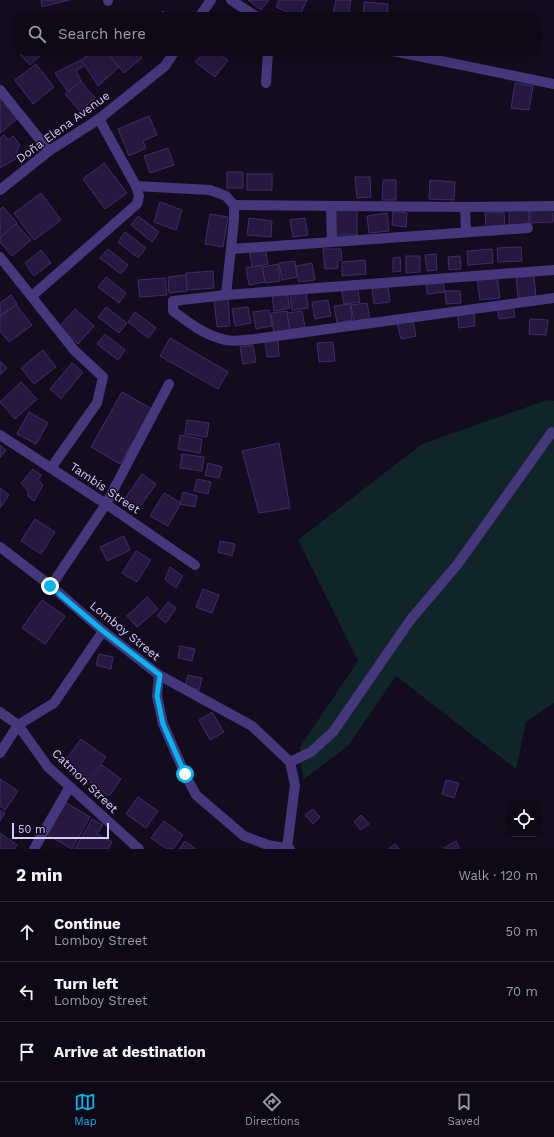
<!DOCTYPE html>
<meta charset="utf-8">
<style>
body{margin:0;font-family:"Work Sans",sans-serif;background:#17121f;color:#f1f3f6}
.controls{position:absolute;right:12px;bottom:12px;display:grid;overflow:hidden;border-radius:8px;box-shadow:0 4px 16px #0002}
.controls button{width:36px;height:36px;display:grid;place-items:center;padding:0;border:0;border-bottom:1px solid #2e2a35;background:#0e0916;color:#f1f3f6;font:20px sans-serif}
.scale{position:absolute;left:12px;bottom:10px;width:97px;box-sizing:border-box;padding-left:4px;border:2px solid #d7c9fe;border-top:0;font-size:11px;line-height:14px;white-space:nowrap;color:#d7c9fe;-webkit-text-stroke:3px #120c1e;paint-order:stroke}
.stop{position:absolute;width:12px;height:12px;margin:-9px;border:3px solid #03b5f0;border-radius:50%;background:#fff}
.stop.end{background:#03b5f0;border-color:#fff;box-shadow:0 1px 4px #0008}
.list{margin:0;padding:0;list-style:none}
h2{display:flex;justify-content:space-between;align-items:center;height:52px;margin:0;padding:0 16px;font-size:17px}
h2 small{font-size:13px;font-weight:400;color:#9b9aa1}
.list li{display:grid;grid-template-columns:26px 1fr auto;gap:12px;align-items:center;box-sizing:border-box;height:60px;padding:0 16px;border-top:1px solid #2e2a35}
.list b{display:block;font-size:15px;white-space:nowrap}
.list p{margin:0;font-size:13px;white-space:nowrap;color:#9b9aa1}
.list em{font-size:13px;font-style:normal;color:#9b9aa1}
.icon{flex:none;width:22px;height:22px;fill:none;stroke:currentColor;stroke-width:2;stroke-linecap:round;stroke-linejoin:round}
.map{position:relative;flex:none;width:554px;height:849px;overflow:hidden}
.search{position:absolute;background:#0e0916;box-shadow:0 4px 16px #0002;left:12px;right:12px;top:12px;height:44px;display:flex;align-items:center;gap:10px;box-sizing:border-box;padding:0 14px;border-radius:16px;color:#9b9aa1;font-size:15px}
.sheet{height:232px;background:#0e0916}
nav{display:flex;justify-content:space-around;align-items:center;box-sizing:border-box;height:56px;border-top:1px solid #2e2a35;background:#0e0916;font-size:11px;color:#9b9aa1}
nav a{display:grid;justify-items:center;gap:2px}
nav .on{color:#03b5f0}
.map>svg:first-child{display:block}
</style>
<div class="map">
<svg width="554" height="849" viewBox="0 0 554 849">
<rect width="100%" height="100%" fill="#120c1e"/>
<polygon fill="#0f2527" points="547,400 554,401 554,703 526,722 516,769 396,676 348,746 303,780 300,747 358,661 298,540 422,444"/>
<g fill="#26183e" stroke="#412b6a">
<polygon points="41,0 69,0 42,7"/>
<polygon points="248,0 269,0 261,10"/>
<polygon points="279,0 307,0 299,17 276,7"/>
<polygon points="336,0 351,0 348,17 333,15"/>
<polygon points="364,2 388,4 387,17 363,17"/>
<polygon points="163,11 168,17 157,17"/>
<polygon points="22,51 39,51 42,54 30,65 20,54"/>
<polygon points="94,51 105,51 119,67 98,86 81,60"/>
<polygon points="114,51 136,51 142,58 124,73 109,55"/>
<polygon points="205,51 216,51 228,60 215,77 195,62"/>
<polygon points="81,60 85,65 76,71 81,81 68,92 55,73"/>
<polygon points="36,64 54,87 33,104 15,80"/>
<polygon points="81,81 95,98 80,111 65,94"/>
<polygon points="515,83 533,86 529,110 511,108"/>
<polygon points="0,97 17,119 0,133"/>
<polygon points="149,116 157,135 143,141 146,148 129,156 118,129"/>
<polygon points="4,135 8,140 13,136 20,145 17,150 17,158 0,168 0,138"/>
<polygon points="168,148 174,165 150,173 144,156"/>
<polygon points="104,163 127,193 105,209 83,179"/>
<rect x="227" y="172" width="16" height="16"/>
<rect x="247" y="174" width="25" height="16"/>
<polygon points="355,177 370,177 371,197 357,198"/>
<polygon points="383,180 396,180 396,200 382,200"/>
<polygon points="430,180 455,182 454,200 429,199"/>
<polygon points="41,193 61,220 34,240 14,213"/>
<polygon points="160,202 182,210 176,230 154,222"/>
<polygon points="3,207 17,223 0,238 0,209"/>
<rect x="336" y="209" width="21" height="26"/>
<polygon points="509,210 529,211 529,225 509,225"/>
<polygon points="530,210 552,210 553,222 530,223"/>
<polygon points="393,211 407,213 406,227 392,225"/>
<polygon points="485,212 504,212 505,229 486,229"/>
<polygon points="387,213 389,231 369,233 367,216"/>
<polygon points="210,214 228,217 223,247 205,244"/>
<polygon points="138,216 159,232 152,242 131,225"/>
<polygon points="249,218 272,221 271,237 247,235"/>
<polygon points="305,218 308,235 293,237 290,220"/>
<polygon points="16,224 31,240 12,256 0,242 0,238"/>
<polygon points="125,232 146,248 138,258 118,242"/>
<polygon points="521,247 522,261 498,262 497,248"/>
<polygon points="265,248 268,264 252,267 249,250"/>
<polygon points="108,249 128,265 121,274 100,258"/>
<polygon points="323,249 341,249 342,260 338,260 338,268 325,269"/>
<polygon points="492,249 493,263 468,265 467,251"/>
<polygon points="41,250 51,263 34,276 25,263"/>
<polygon points="436,254 437,270 427,271 425,255"/>
<polygon points="406,256 420,256 420,272 406,273"/>
<polygon points="460,256 461,269 449,270 448,257"/>
<polygon points="400,257 401,271 393,272 393,258"/>
<polygon points="365,260 366,274 342,276 342,262"/>
<polygon points="295,261 297,277 282,280 279,263"/>
<polygon points="312,263 315,280 299,282 296,266"/>
<polygon points="278,264 280,281 265,283 262,267"/>
<polygon points="262,265 265,282 249,285 246,268"/>
<polygon points="213,271 214,288 187,290 186,273"/>
<polygon points="186,275 187,291 169,293 168,277"/>
<polygon points="534,275 536,297 518,298 516,276"/>
<polygon points="497,276 500,298 480,300 477,279"/>
<polygon points="106,277 126,293 119,303 98,287"/>
<polygon points="165,278 167,295 140,297 138,280"/>
<polygon points="443,280 445,292 427,294 426,282"/>
<polygon points="357,285 360,302 344,304 341,288"/>
<polygon points="388,286 390,302 374,304 372,288"/>
<polygon points="445,291 460,291 461,303 446,304"/>
<polygon points="287,292 290,308 274,311 272,294"/>
<polygon points="306,292 308,308 292,310 290,294"/>
<polygon points="11,295 17,304 0,316 0,303"/>
<polygon points="228,299 230,326 217,327 214,300"/>
<polygon points="328,300 331,316 315,319 312,302"/>
<polygon points="367,303 370,319 354,322 351,305"/>
<polygon points="350,304 352,320 337,323 334,306"/>
<polygon points="513,304 515,317 499,319 497,307"/>
<polygon points="16,305 32,325 9,342 0,331 0,317"/>
<polygon points="106,307 127,323 119,333 98,317"/>
<polygon points="248,307 251,323 235,326 232,309"/>
<polygon points="75,309 94,326 78,344 59,327"/>
<polygon points="269,310 272,326 256,329 253,312"/>
<polygon points="287,311 290,332 274,334 271,313"/>
<polygon points="302,311 305,327 290,330 287,313"/>
<polygon points="474,311 475,326 459,328 457,312"/>
<polygon points="135,312 156,328 148,338 128,322"/>
<polygon points="413,319 416,336 401,339 397,322"/>
<polygon points="530,319 548,320 546,335 529,334"/>
<polygon points="105,334 125,350 118,360 97,344"/>
<polygon points="170,338 228,372 218,389 160,356"/>
<polygon points="278,339 279,356 267,357 265,340"/>
<polygon points="333,342 335,361 319,362 317,343"/>
<polygon points="253,345 256,362 243,364 240,347"/>
<polygon points="43,350 56,367 34,384 21,368"/>
<polygon points="0,361 7,368 0,375"/>
<polygon points="72,363 83,372 61,399 50,389"/>
<polygon points="21,382 37,399 15,419 0,402"/>
<polygon points="122,392 152,409 120,464 91,447"/>
<polygon points="29,412 48,423 36,444 17,434"/>
<polygon points="187,420 209,423 207,437 185,434"/>
<polygon points="180,435 202,439 200,453 178,449"/>
<polygon points="279,443 290,508 259,513 242,451"/>
<polygon points="0,445 6,450 0,458"/>
<polygon points="182,454 204,457 202,471 180,468"/>
<polygon points="208,463 222,467 219,478 205,475"/>
<polygon points="33,469 41,475 38,480 43,485 34,501 28,496 28,491 21,483"/>
<polygon points="142,474 156,484 136,512 122,503"/>
<polygon points="197,479 211,482 208,494 194,491"/>
<polygon points="0,488 9,495 0,508"/>
<polygon points="183,492 197,496 195,507 180,504"/>
<polygon points="164,493 181,503 168,526 150,516"/>
<polygon points="35,519 55,532 41,554 21,541"/>
<polygon points="124,536 130,550 107,561 100,547"/>
<polygon points="220,541 235,544 232,556 218,552"/>
<polygon points="136,551 151,560 137,582 122,573"/>
<polygon points="170,567 183,576 176,588 165,579"/>
<polygon points="203,589 219,595 212,613 196,607"/>
<polygon points="147,597 158,609 137,627 127,616"/>
<polygon points="42,600 65,616 45,644 22,628"/>
<polygon points="168,602 176,608 166,623 157,616"/>
<polygon points="180,646 195,649 192,661 178,658"/>
<polygon points="99,654 113,657 111,669 96,665"/>
<polygon points="188,675 202,678 199,690 185,686"/>
<polygon points="212,712 224,732 210,740 199,720"/>
<polygon points="81,739 106,757 89,780 64,762"/>
<polygon points="102,765 121,779 109,796 90,782"/>
<polygon points="0,779 18,791 5,810 0,806"/>
<polygon points="446,780 459,783 454,798 442,794"/>
<polygon points="138,797 158,811 146,828 126,814"/>
<polygon points="65,802 90,817 72,849 46,834"/>
<polygon points="313,809 320,817 313,824 305,815"/>
<polygon points="0,810 5,813 0,821"/>
<polygon points="361,815 369,824 361,830 354,822"/>
<polygon points="92,819 103,825 97,834 112,842 108,849 75,849"/>
<polygon points="164,821 183,835 173,849 167,849 151,838"/>
<polygon points="0,833 17,845 14,849 0,849"/>
<polygon points="185,841 196,849 179,849"/>
<polygon points="456,841 460,849 445,849 444,848"/>
<polygon points="395,844 399,849 388,849"/>
</g>
<g fill="none" stroke-linecap="round" stroke-linejoin="round">
<g stroke="#44377c" stroke-width="10">
<polyline points="108,0 108,1"/>
<polyline points="231,0 257,17"/>
<polyline points="199,17 211,0"/>
<polyline points="393,51 554,84"/>
<polyline points="266,83 268,51"/>
<polyline points="0,90 49,151"/>
<polyline points="136,186 210,190 226,196 234,205 234,220 226,295"/>
<polyline points="0,190 49,151 99,119 165,66 175,51"/>
<polyline points="234,205 465,207 554,206"/>
<polyline points="331,207 332,242 528,228"/>
<polyline points="465,207 466,232"/>
<polyline points="231,249 332,242"/>
<polyline points="0,257 74,350 103,377 97,403 51,468"/>
<path d="M554,270L226,295L173,301V311C189,323 206,336 226,340C235,342 246,340 255,339L554,298"/>
<polyline points="32,296 137,204 139,196 136,186 99,119"/>
<polyline points="0,435 106,504 195,565"/>
<polyline points="0,547 51,586 103,631 159,675 252,726 290,762 295,785 287,848"/>
<polyline points="51,586 106,504 169,384"/>
<polyline points="159,675 157,696 163,724 185,774 196,795 244,836 268,845 290,849"/>
<polyline points="0,712 18,725 48,767 139,849"/>
<polyline points="0,753 18,725 54,703 103,631"/>
<polyline points="290,762 311,752 333,732 411,619 457,565 552,432"/>
<polyline points="34,849 69,788"/>
</g>
</g>
<g fill="none" stroke-linecap="round" stroke-linejoin="round">
<polyline stroke="#03b5f0" stroke-width="5" points="50,586 103,631 160,675 157,696 163,724 185,774"/>
</g>
<g text-anchor="middle" stroke-width="3" stroke-linejoin="round" paint-order="stroke">
<g font-size="12" fill="#d7c9fe" stroke="#120c1e">
<text transform="translate(63 127) rotate(-36)" y="4">Doña Elena Avenue</text>
<text transform="translate(105 488) rotate(34)" y="4">Tambis Street</text>
<text transform="translate(125 631) rotate(39)" y="4">Lomboy Street</text>
<text transform="translate(85 781) rotate(44)" y="4">Catmon Street</text>
</g>
</g>
</svg>
<div class="controls">
<button><svg class="icon" aria-label="locate" viewBox="0 0 24 24"><circle cx="12" cy="12" r="6"/><path d="M12 2v4M12 18v4M2 12h4M18 12h4"/></svg></button>
</div>
<div class="scale">50 m</div>
<div class="stop" style="left:185px;top:774px"></div>
<div class="stop end" style="left:50px;top:586px"></div>
<div class="search"><svg class="icon" aria-label="search" viewBox="0 0 24 24"><circle cx="10" cy="10" r="6"/><path d="M15 15l6 6"/></svg>Search here</div>
</div>
<section class="sheet">
<h2>2 min<small>Walk · 120 m</small></h2>
<ul class="list">
<li><svg class="icon" aria-label="ahead" viewBox="0 0 24 24"><path d="M12 20V5M6 11l6-6 6 6"/></svg><div><b>Continue</b><p>Lomboy Street</p></div><em>50 m</em></li>
<li><svg class="icon" aria-label="left" viewBox="0 0 24 24"><path d="M17 20v-9H6M10 6l-5 5 5 5"/></svg><div><b>Turn left</b><p>Lomboy Street</p></div><em>70 m</em></li>
<li><svg class="icon" aria-label="arrive" viewBox="0 0 24 24"><path d="M6 21V4h12l-3 4 3 4H6"/></svg><div><b>Arrive at destination</b></div></li>
</ul>
</section>
<nav>
<a class="on"><svg class="icon" aria-label="map" viewBox="0 0 24 24"><path d="M3 6l6-2 6 2 6-2v14l-6 2-6-2-6 2zM9 4v14M15 6v14"/></svg>Map</a>
<a><svg class="icon" aria-label="directions" viewBox="0 0 24 24"><path d="M12 3l9 9-9 9-9-9zM9 14v-3h6M13 9l2 2-2 2"/></svg>Directions</a>
<a><svg class="icon" aria-label="saved" viewBox="0 0 24 24"><path d="M7 4h10v16l-5-4-5 4z"/></svg>Saved</a>
</nav>
